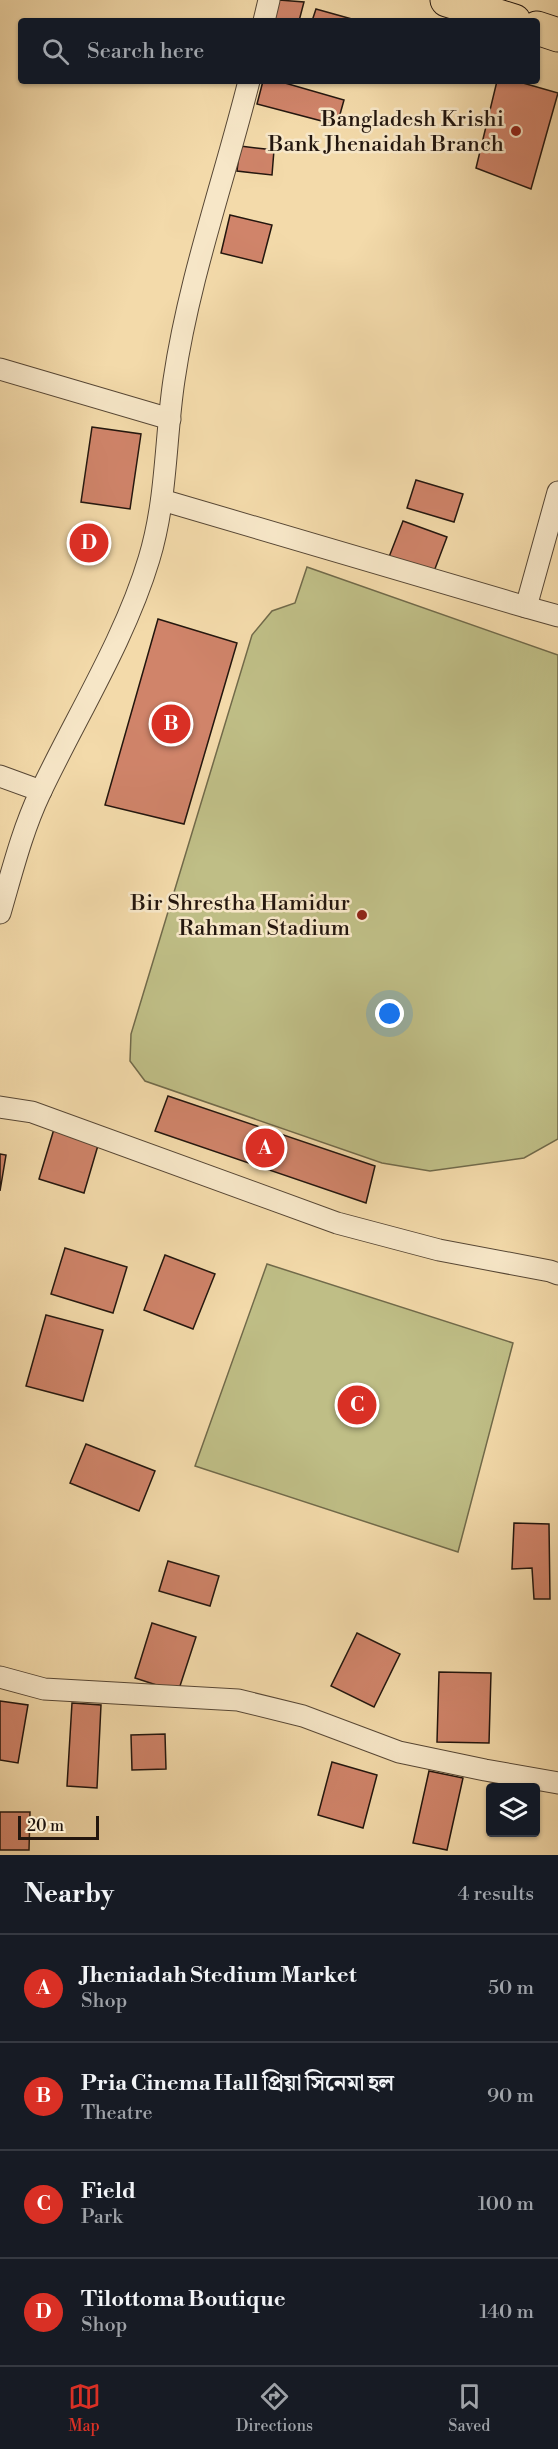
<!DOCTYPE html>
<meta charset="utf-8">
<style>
body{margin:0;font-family:"Libre Bodoni","Noto Serif Bengali",serif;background:#20242c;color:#f1f3f6}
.controls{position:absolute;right:18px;bottom:18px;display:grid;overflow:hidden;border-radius:6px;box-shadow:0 2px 4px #0004}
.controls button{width:54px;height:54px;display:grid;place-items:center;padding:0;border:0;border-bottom:2px solid #363941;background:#171b24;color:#f1f3f6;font:30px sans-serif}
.scale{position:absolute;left:18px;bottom:15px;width:81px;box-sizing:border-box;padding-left:6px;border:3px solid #23160e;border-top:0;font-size:16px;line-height:21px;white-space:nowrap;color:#23160e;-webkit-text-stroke:4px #f7e7c8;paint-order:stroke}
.you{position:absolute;left:390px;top:1014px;width:21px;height:21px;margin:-15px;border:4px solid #fff;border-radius:50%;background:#1a73e8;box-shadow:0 0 0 9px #1a73e833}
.badge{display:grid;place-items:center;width:39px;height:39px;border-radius:50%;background:#d93025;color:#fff;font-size:20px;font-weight:700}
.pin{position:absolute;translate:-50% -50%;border:3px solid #fff;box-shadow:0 2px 6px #0006}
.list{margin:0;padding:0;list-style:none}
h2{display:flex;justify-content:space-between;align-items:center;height:78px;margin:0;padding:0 24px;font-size:26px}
h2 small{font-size:20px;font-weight:400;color:#9ea1a6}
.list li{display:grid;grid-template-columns:39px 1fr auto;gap:18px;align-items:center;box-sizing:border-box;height:108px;padding:0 24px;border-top:2px solid #363941}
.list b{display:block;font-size:22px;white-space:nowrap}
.list p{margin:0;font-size:20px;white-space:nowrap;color:#9ea1a6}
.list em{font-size:20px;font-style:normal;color:#9ea1a6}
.icon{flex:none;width:33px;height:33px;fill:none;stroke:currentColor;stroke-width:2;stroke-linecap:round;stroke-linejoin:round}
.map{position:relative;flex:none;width:558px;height:1855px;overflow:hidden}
.search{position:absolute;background:#171b24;box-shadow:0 2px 4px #0004;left:18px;right:18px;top:18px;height:66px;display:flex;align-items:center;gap:15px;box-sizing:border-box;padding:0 21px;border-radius:6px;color:#9ea1a6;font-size:22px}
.sheet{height:510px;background:#171b24}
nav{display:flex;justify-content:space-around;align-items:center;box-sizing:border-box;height:84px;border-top:2px solid #363941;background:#171b24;font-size:16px;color:#9ea1a6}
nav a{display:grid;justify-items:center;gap:3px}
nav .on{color:#d93025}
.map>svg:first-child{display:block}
</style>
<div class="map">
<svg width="558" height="1855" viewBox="0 0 558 1855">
<rect width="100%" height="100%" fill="#f3daaa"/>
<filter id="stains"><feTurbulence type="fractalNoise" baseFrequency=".00333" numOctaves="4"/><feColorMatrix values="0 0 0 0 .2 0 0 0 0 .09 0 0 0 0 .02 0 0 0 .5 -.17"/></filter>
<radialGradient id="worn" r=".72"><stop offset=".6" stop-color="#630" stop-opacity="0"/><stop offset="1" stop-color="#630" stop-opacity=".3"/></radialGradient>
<g fill="#bfbe86" stroke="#716a4a" stroke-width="1.5">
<polygon points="307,567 558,655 558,1139 524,1158 430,1171 382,1163 145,1081 130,1061 131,1034 252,635 272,611 295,603"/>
<polygon points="267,1264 513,1343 458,1552 195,1466"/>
</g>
<g fill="#d0846a" stroke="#23160e" stroke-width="1.5">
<polygon points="279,0 304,2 299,21 274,21"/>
<polygon points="316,9 359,21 312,21"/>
<polygon points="263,81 278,81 344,100 337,125 257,104"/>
<polygon points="497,81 516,81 558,93 531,189 476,168"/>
<polygon points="240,146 274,150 272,175 237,171"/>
<polygon points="230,215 272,225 262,263 221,253"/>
<polygon points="92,427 141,434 130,509 81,502"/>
<polygon points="416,480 463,494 454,522 407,508"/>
<polygon points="403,521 447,537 433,574 389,557"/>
<polygon points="158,619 237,643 184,824 105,805"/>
<polygon points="168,1096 375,1166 366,1203 155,1131"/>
<polygon points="54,1129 99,1142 84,1193 39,1179"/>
<polygon points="0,1154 6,1155 0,1191"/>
<polygon points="65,1248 127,1267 113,1313 51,1294"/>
<polygon points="165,1255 215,1274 193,1329 144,1310"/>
<polygon points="46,1315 103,1330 83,1401 26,1386"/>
<polygon points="86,1444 155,1471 139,1511 70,1483"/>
<polygon points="514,1523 549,1524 550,1599 534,1599 532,1568 512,1569"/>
<polygon points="168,1561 219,1576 210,1606 159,1591"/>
<polygon points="152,1623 196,1637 178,1692 135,1678"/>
<polygon points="357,1633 400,1654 374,1707 331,1686"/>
<polygon points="439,1672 491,1673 489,1743 437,1742"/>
<polygon points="0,1701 28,1705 18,1763 0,1760"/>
<polygon points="72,1703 101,1705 97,1788 67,1786"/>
<polygon points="165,1734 166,1769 132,1770 131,1735"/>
<polygon points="332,1762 377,1775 363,1828 318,1815"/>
<polygon points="429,1771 463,1778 447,1850 413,1843"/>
<polygon points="0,1812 30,1812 29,1850 0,1850"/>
</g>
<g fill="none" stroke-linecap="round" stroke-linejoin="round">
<defs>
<g id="minor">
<polyline points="264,21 269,0"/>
<polyline points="0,369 170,419"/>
<polyline points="162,500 526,607 558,492"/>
<polyline points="526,607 558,616"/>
<polyline points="0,776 41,791"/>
<path d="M0,913C12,872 22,831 40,793C76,717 125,639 149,559C167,500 165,440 174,380C189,278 224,181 249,81"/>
<polyline points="0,1107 32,1112 337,1223 439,1250 550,1271 558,1274"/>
<polyline points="0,1677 44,1689 238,1700 303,1716 399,1752 485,1770 558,1783"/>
</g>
<g id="trunk">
<polyline points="447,0 514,21"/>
<polyline points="537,28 558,35"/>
</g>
</defs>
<use href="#minor" stroke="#574735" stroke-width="23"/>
<use href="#trunk" stroke="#23160e" stroke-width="35"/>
<use href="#minor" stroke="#f7e7c8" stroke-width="21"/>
<use href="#trunk" stroke="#f3daaa" stroke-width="33"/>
</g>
<g fill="#8f2418" stroke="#f7e7c8" stroke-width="2">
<circle cx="516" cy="131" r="6"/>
<circle cx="362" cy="915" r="6"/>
</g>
<g text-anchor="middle" stroke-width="5" stroke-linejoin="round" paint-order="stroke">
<g font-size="22" fill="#23160e" stroke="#f7e7c8" text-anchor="end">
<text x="504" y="126">Bangladesh Krishi<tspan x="504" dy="25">Bank Jhenaidah Branch</tspan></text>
<text x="350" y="910">Bir Shrestha Hamidur<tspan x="350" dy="25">Rahman Stadium</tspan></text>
</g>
</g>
<rect width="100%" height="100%" filter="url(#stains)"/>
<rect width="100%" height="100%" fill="url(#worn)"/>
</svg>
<div class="controls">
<button><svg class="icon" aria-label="layers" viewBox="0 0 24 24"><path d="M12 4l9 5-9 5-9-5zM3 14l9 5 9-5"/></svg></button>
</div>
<div class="scale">20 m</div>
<div class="you"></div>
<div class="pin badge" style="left:265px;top:1148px">A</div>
<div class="pin badge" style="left:171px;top:724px">B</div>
<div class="pin badge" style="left:357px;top:1405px">C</div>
<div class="pin badge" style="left:89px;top:543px">D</div>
<div class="search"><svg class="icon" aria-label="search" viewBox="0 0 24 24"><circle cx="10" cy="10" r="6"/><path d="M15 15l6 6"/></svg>Search here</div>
</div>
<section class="sheet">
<h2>Nearby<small>4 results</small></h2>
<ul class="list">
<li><span class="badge">A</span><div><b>Jheniadah Stedium Market</b><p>Shop</p></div><em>50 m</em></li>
<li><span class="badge">B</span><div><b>Pria Cinema Hall প্রিয়া সিনেমা হল</b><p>Theatre</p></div><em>90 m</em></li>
<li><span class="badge">C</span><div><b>Field</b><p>Park</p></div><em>100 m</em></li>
<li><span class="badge">D</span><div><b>Tilottoma Boutique</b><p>Shop</p></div><em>140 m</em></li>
</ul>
</section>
<nav>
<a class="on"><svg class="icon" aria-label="map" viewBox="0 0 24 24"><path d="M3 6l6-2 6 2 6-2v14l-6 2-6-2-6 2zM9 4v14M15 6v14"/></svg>Map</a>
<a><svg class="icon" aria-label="directions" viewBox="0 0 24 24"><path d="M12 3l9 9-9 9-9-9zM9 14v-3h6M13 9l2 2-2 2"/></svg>Directions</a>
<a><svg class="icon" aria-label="saved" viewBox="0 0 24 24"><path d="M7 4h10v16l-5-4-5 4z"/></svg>Saved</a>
</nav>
